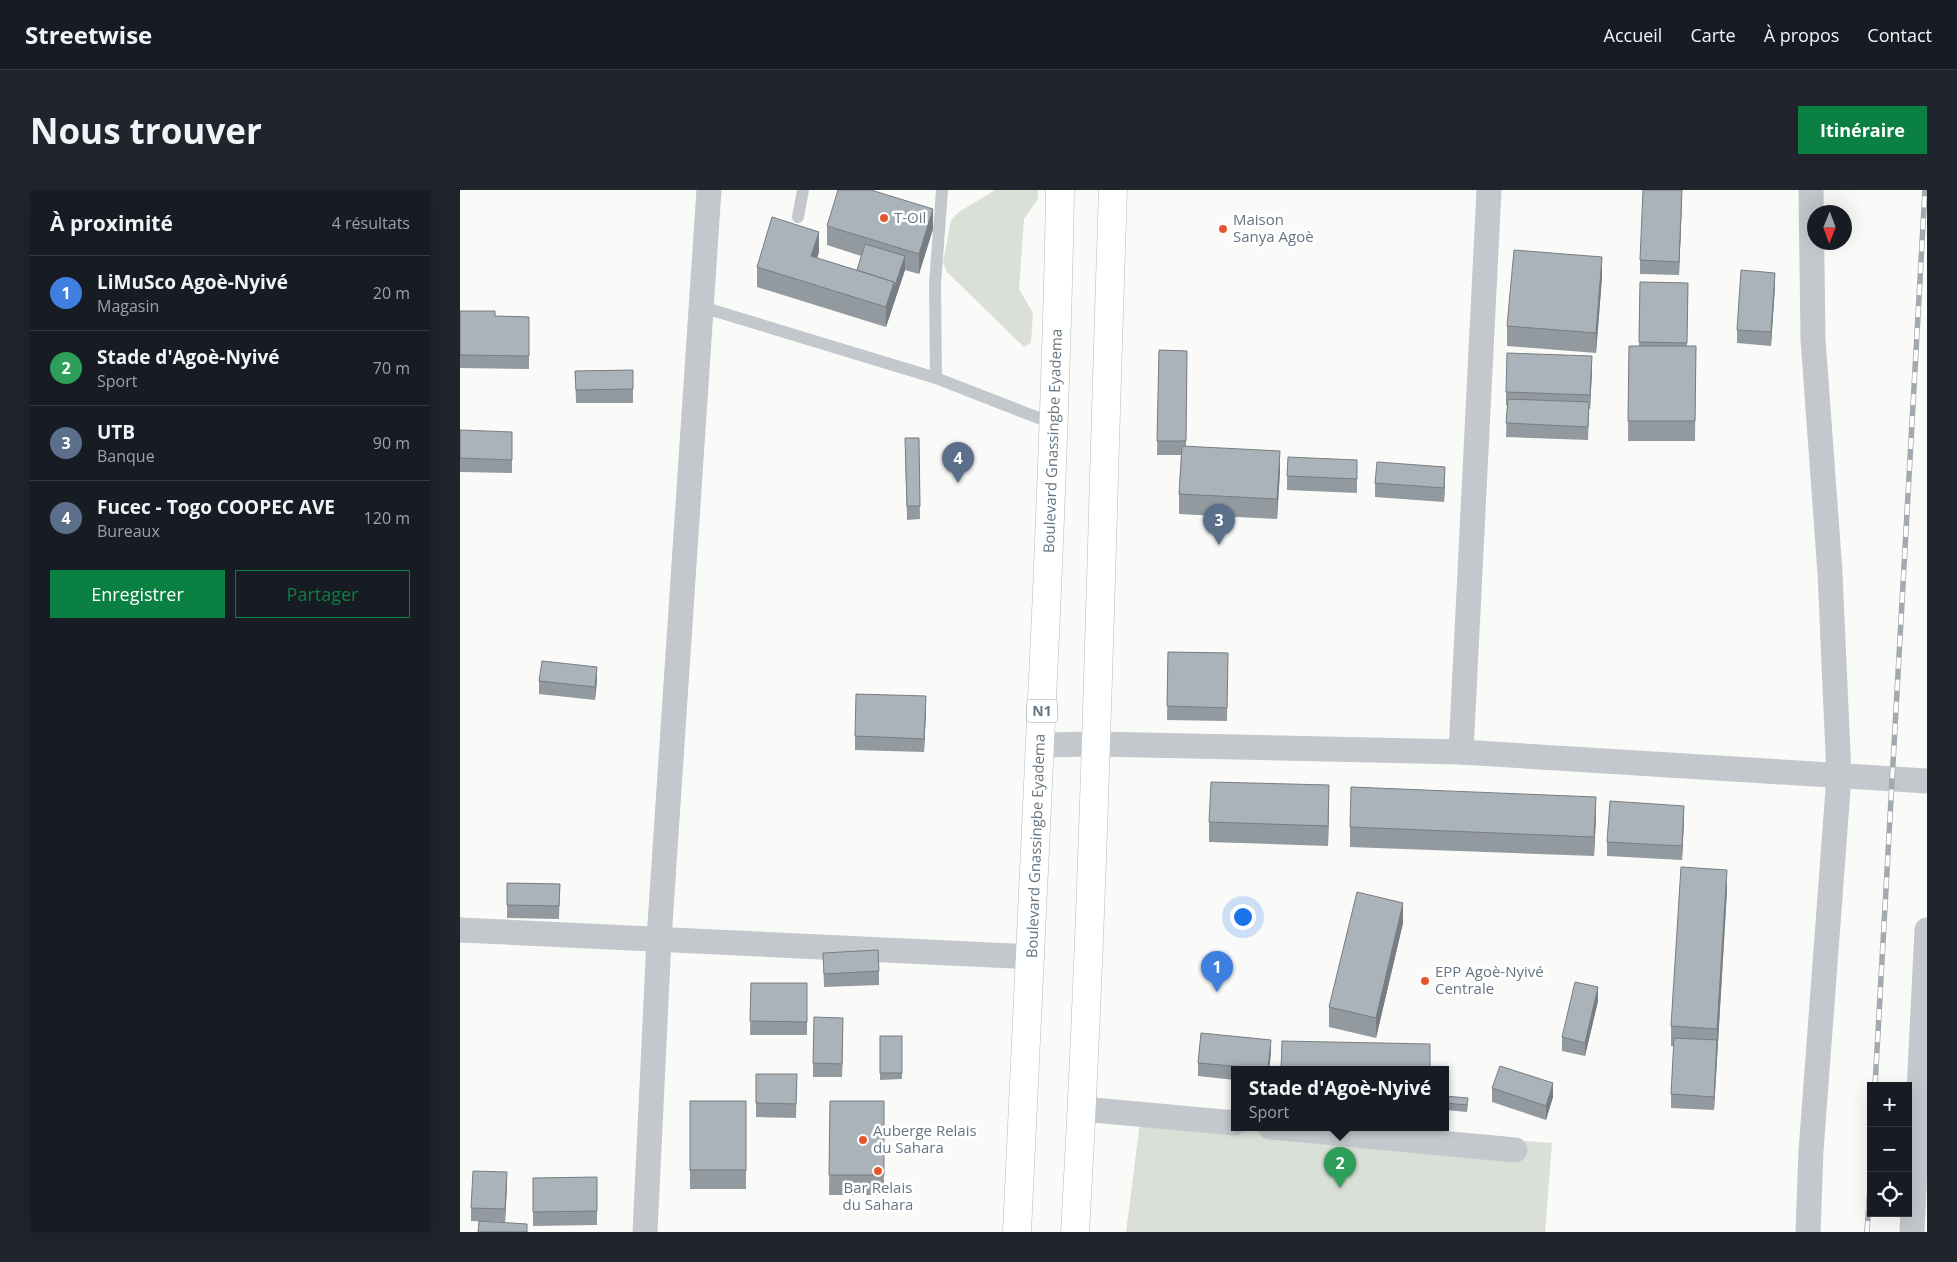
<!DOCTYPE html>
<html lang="fr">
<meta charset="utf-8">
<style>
body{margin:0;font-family:"Open Sans",sans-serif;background:#20242c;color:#f1f3f6}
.controls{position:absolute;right:15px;bottom:15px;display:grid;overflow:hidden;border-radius:0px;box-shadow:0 5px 20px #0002}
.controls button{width:45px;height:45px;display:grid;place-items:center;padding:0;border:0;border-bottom:1px solid #363941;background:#171b24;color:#f1f3f6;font:25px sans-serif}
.compass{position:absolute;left:1347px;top:15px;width:45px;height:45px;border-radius:50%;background:#171b24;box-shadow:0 5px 20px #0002;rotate:181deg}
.you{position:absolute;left:782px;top:726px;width:18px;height:18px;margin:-12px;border:4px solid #fff;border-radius:50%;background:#1a73e8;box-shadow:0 0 0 8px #1a73e833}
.badge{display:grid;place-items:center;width:32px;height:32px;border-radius:50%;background:#0b8043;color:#fff;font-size:16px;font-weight:700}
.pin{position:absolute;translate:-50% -41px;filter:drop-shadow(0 1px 2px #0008)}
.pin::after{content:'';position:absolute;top:26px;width:18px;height:15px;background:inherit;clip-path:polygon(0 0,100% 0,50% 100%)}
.popup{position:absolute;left:771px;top:876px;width:218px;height:65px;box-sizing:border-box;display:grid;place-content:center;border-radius:0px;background:#171b24;filter:drop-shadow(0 1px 4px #0005);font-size:16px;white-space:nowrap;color:#9ea1a6}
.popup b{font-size:19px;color:#f1f3f6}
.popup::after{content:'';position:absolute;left:50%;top:100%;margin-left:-10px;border:10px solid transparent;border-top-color:#171b24}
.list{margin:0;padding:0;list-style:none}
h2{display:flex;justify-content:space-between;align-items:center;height:65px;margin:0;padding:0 20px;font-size:21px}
h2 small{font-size:16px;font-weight:400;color:#9ea1a6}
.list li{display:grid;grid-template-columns:32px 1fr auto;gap:15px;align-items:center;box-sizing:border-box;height:75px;padding:0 20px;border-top:1px solid #363941}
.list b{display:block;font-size:19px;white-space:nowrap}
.list p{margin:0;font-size:16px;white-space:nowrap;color:#9ea1a6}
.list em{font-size:16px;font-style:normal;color:#9ea1a6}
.actions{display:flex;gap:10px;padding:15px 20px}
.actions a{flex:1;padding:11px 0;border:1px solid #0b8043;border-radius:0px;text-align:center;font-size:18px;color:#0b8043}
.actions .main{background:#0b8043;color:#fff}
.icon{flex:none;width:28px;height:28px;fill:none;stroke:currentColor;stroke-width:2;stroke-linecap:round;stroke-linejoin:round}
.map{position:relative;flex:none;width:1467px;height:1042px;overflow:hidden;border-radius:0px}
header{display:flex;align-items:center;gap:30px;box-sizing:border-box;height:70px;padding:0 25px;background:#171b24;border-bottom:1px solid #363941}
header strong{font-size:24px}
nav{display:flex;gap:28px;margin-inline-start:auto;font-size:18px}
.intro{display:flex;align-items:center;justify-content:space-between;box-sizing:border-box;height:120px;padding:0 30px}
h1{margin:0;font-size:35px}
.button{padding:12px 22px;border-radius:0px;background:#0b8043;color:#fff;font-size:18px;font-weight:700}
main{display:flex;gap:30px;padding:0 30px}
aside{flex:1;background:#171b24;border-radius:0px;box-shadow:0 5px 20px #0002}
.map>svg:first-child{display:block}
</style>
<header>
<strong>Streetwise</strong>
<nav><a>Accueil</a><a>Carte</a><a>À propos</a><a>Contact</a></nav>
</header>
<div class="intro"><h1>Nous trouver</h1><a class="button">Itinéraire</a></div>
<main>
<aside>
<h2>À proximité<small>4 résultats</small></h2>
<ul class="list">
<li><span class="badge" style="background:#3f7fe0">1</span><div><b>LiMuSco Agoè-Nyivé</b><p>Magasin</p></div><em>20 m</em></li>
<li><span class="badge" style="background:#2e9e5b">2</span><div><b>Stade d'Agoè-Nyivé</b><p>Sport</p></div><em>70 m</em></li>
<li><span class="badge" style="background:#5c6f8a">3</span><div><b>UTB</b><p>Banque</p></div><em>90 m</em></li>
<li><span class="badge" style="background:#5c6f8a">4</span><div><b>Fucec - Togo COOPEC AVE</b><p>Bureaux</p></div><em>120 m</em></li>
</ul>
<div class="actions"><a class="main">Enregistrer</a><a>Partager</a></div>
</aside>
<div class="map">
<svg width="1467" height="1042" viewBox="0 0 1467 1042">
<rect width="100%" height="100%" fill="#fafaf8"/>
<g fill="#dadfd7">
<polygon points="535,0 578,0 578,9 564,29 559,99 573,123 571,153 564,157 487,82 483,72 491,30 499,22"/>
<polygon points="681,924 775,937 860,937 1092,953 1085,1042 666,1042"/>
</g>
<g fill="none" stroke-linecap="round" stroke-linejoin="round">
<defs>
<g id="trunk">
<path d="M557,1042C568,836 578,630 586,424C592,283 598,142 600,0"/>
<path d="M615,1042C635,695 641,347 653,0"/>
</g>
</defs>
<use href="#trunk" stroke="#b4b9bd" stroke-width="29"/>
<g stroke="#c3c8cc" stroke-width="12">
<polyline points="482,0 475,94 476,188 594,234"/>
<polyline points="338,27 343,0"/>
<polyline points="242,117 476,188"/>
</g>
<g stroke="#c3c8cc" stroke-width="25">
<polyline points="581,555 636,554 1001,562 1467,591"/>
<polyline points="1001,562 1029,0"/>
<polyline points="0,740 572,767"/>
<polyline points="622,919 775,933"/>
<polyline points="810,937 1055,960"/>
<polyline points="185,1042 199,749 249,0"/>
<polyline points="1348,1042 1351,961 1379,586 1370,383 1353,149 1351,0"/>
<polyline points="1452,1042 1467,740"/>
</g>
<use href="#trunk" stroke="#fff" stroke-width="28"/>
<defs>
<g id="rail">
<polyline points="1415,896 1465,0"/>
<polyline points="1407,1042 1411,980"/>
</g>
</defs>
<use href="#rail" stroke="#a2aab0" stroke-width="5.5"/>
<use href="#rail" stroke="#fff" stroke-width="4" stroke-dasharray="11" stroke-linecap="butt"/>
</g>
<g fill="#929a9f">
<polygon points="1222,8 1219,85 1180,84 1180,70"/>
<polygon points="367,36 473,39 459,84 445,80 426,137 297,97 297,77 359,62 357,68 397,80 401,66 367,55"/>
<polygon points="1142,87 1136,163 1047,156 1047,136"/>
<polygon points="1180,92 1228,93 1227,156 1236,156 1235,251 1168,251 1169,156 1179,156"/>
<polygon points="1315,96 1311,156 1277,153 1277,140"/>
<polygon points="0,121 35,126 69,127 69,179 0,178"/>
<polygon points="699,160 727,161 726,256 820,281 817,329 719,324 719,304 721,265 697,265"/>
<polygon points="173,180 173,213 116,213 115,181"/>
<polygon points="1132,180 1130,219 1129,219 1128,250 1046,247 1047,215 1046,215 1046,202"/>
<polygon points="0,240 52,255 52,283 0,282"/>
<polygon points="459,248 460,329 447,330 445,262"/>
<polygon points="897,283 897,303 827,300 827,286"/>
<polygon points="985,291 984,312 915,307 915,293"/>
<polygon points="708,462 768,463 767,531 707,530"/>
<polygon points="137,490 135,510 79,504 79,491"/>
<polygon points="466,520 464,562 395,560 395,546"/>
<polygon points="869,615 868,656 749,652 749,632"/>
<polygon points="1136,626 1134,666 890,657 890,637"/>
<polygon points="1224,629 1222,670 1147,666 1147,652"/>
<polygon points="47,693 100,694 99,729 47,728"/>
<polygon points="1267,700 1254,920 1211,918 1211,904 1214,856 1211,856 1211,836"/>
<polygon points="943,733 916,848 869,837 869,817"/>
<polygon points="363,763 419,781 419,795 364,797"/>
<polygon points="291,793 347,793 347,845 290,845"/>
<polygon points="1138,811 1125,866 1102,861 1102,847"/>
<polygon points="383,842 382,887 353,887 353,873"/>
<polygon points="420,846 442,846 442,889 420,890"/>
<polygon points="811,863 809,879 775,879 775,890 738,886 738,873"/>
<polygon points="296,884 337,884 336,928 296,927"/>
<polygon points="1032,898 1093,907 1086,930 1032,912"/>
<polygon points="985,906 1008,915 1007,922 985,920"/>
<rect x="230" y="911" width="56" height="88"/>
<polygon points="370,911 424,911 424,1005 369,1005"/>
<polygon points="137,987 137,1035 73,1036 73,988"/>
<polygon points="47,995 45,1032 11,1031 11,1018"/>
</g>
<g fill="#777d82">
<polygon points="1222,0 1222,8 1219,85 1219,72"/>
<polygon points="473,19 473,39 459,84 459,64"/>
<polygon points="359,42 359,62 351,86 351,66"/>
<polygon points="445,66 445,80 426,137 426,117 434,92"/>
<polygon points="1142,67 1142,87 1136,163 1136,143"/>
<polygon points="1315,83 1315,96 1311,156 1311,142"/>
<polygon points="1132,166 1132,180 1130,219 1130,205"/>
<polygon points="820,261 820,281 817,329 817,309"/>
<polygon points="985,277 985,291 984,312 984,298"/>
<polygon points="137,477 137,490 135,510 135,497"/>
<polygon points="466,506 466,520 464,562 464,549"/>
<polygon points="869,595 869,615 868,656 868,636"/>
<polygon points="1136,607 1136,626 1134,666 1134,647"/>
<polygon points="1224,616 1224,629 1222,670 1222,656"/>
<polygon points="1267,680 1267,700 1254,920 1254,907 1257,857 1257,839"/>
<polygon points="943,713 943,733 916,848 916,828"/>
<polygon points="1138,797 1138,811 1125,866 1125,853"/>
<polygon points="383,828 383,842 382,887 382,874"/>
<polygon points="811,850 811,863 809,879 808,879"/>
<polygon points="1093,893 1093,907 1086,930 1086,916"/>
<polygon points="47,982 47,995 45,1032 45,1019"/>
</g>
<g fill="#aab3b9" stroke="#777d82">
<polygon points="378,0 411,0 473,19 459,64 367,36"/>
<polygon points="1183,0 1222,0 1219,72 1180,70"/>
<polygon points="312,27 359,42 351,66 434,92 426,117 297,77"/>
<polygon points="405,54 445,66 434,98 434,92 397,80"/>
<polygon points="1054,60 1142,67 1136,143 1047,136"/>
<polygon points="1281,80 1315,83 1311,142 1277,140"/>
<polygon points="1180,92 1228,93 1227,153 1179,152"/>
<polygon points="0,121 35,121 35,126 69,127 69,166 0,165"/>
<polygon points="1169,156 1236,156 1235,231 1168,231"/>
<polygon points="699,160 727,161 726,251 697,251"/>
<polygon points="1047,163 1132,166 1130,205 1046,202"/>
<polygon points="173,180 173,199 116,200 115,181"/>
<polygon points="1048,209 1129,212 1128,237 1046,233"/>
<polygon points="0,240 52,242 52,270 0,268"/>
<polygon points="445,248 459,248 460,316 447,316"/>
<polygon points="722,256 820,261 817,309 719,304"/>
<polygon points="828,267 897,270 897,289 827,286"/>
<polygon points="917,272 985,277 984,298 915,293"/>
<polygon points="708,462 768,463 767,518 707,516"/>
<polygon points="82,471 137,477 135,497 79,491"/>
<polygon points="396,504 466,506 464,549 395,546"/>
<polygon points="751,592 869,595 868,636 749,632"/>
<polygon points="891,597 1136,607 1134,647 890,637"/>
<polygon points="1150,611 1224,616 1222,656 1147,652"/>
<polygon points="1221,677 1267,680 1257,839 1211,836"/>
<polygon points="47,693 100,694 99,716 47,715"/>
<polygon points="897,702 943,713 916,828 869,817"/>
<polygon points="418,760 419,781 364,784 363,763"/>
<polygon points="1115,792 1138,797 1125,853 1102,847"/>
<polygon points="291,793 347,793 347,832 290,831"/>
<polygon points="354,827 383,828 382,874 353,873"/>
<polygon points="741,843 811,850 808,879 738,873"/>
<rect x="420" y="846" width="22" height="37"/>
<polygon points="1214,848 1257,850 1254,907 1211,904"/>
<polygon points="822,851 970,854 970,879 821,879"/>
<polygon points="1040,876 1093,893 1086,916 1032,898"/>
<polygon points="296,884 337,884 336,914 296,913"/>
<polygon points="985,906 1008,908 1007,915 985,913"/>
<rect x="230" y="911" width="56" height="69"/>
<polygon points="370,911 424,911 424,985 369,985"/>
<polygon points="13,981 47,982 45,1019 11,1018"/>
<polygon points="137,987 137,1021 73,1022 73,988"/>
<polygon points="19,1031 67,1034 67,1042 18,1042"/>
</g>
<g fill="#e4572e" stroke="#fff" stroke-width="2">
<circle cx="424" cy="28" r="5"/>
<circle cx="763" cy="39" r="5"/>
<circle cx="965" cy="791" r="5"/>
<circle cx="403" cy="950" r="5"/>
<circle cx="418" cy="981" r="5"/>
</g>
<g text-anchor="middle" stroke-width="5" stroke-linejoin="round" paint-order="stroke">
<rect fill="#fff" stroke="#939fa8" stroke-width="1" x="567" y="509.5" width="30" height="23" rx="4"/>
<g font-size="14" font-weight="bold" fill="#657683">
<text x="582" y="526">N1</text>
</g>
<g font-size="15" fill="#657683" stroke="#fff" text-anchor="start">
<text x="434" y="33">T-Oil</text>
<text x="773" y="35">Maison<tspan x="773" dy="17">Sanya Agoè</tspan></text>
<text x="975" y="787">EPP Agoè-Nyivé<tspan x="975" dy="17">Centrale</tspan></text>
<text x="413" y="946">Auberge Relais<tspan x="413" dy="17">du Sahara</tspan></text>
<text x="418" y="1003" text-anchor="middle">Bar Relais<tspan x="418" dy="17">du Sahara</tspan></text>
</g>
<g font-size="15" fill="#657683" stroke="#fff">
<text transform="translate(593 251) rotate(-88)" y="5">Boulevard Gnassingbe Eyadema</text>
<text transform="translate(576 656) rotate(-88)" y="5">Boulevard Gnassingbe Eyadema</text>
</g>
</g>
</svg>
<div class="controls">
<button>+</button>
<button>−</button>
<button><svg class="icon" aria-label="locate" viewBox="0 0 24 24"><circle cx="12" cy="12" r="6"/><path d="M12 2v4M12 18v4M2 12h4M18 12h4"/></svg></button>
</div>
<svg class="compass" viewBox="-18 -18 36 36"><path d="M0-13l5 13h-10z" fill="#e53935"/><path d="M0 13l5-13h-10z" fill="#9ea1a6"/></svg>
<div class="you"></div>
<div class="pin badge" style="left:757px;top:802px;background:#3f7fe0">1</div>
<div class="pin badge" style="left:880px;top:998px;background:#2e9e5b">2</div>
<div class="popup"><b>Stade d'Agoè-Nyivé</b>Sport</div>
<div class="pin badge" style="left:759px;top:355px;background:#5c6f8a">3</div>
<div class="pin badge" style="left:498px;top:293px;background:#5c6f8a">4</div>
</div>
</main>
